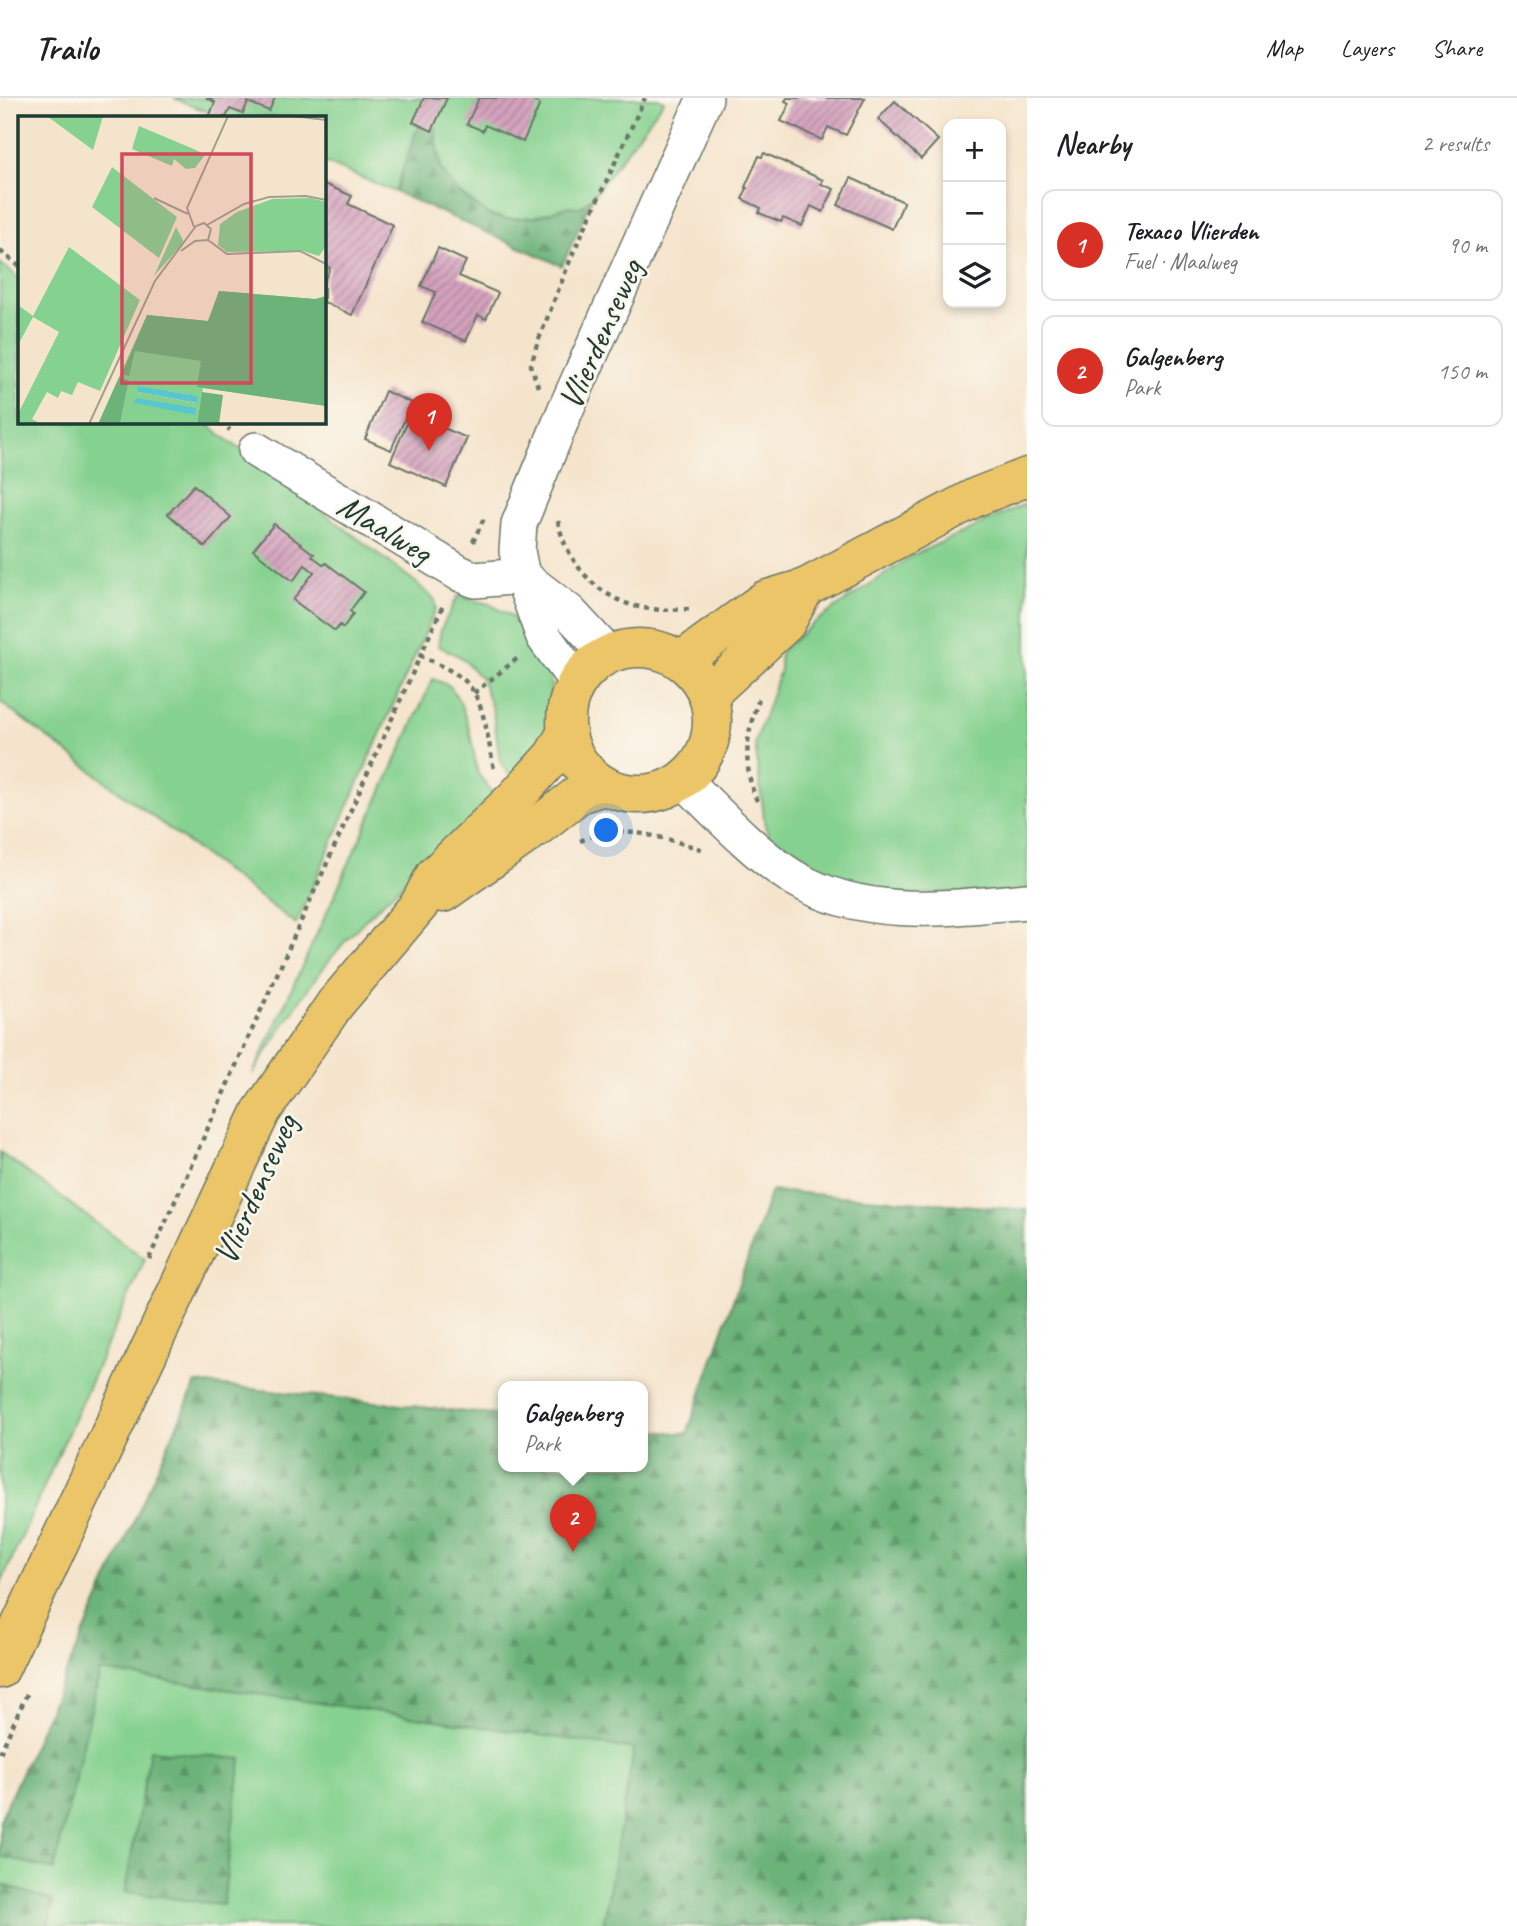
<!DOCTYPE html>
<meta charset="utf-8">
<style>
body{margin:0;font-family:Caveat,sans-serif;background:#f2f2f2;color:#202124}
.controls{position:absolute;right:21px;top:21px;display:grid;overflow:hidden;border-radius:14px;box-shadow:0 4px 10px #0003}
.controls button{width:63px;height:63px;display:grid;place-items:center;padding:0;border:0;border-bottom:2px solid #e0e0e0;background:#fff;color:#202124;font:35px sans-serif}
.you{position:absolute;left:607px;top:733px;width:24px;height:24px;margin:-18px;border:5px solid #fff;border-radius:50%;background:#1a73e8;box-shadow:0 0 0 10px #1a73e833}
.badge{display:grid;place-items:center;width:46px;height:46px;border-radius:50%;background:#d93025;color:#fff;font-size:23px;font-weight:700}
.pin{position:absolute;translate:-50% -58px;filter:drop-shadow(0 2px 4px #0008)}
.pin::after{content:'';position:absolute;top:37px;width:24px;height:21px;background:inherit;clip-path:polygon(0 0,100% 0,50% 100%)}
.popup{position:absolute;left:498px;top:1283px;width:150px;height:91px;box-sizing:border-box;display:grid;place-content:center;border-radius:14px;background:#fff;filter:drop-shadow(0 2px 5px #0005);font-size:23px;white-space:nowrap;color:#757577}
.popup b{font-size:26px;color:#202124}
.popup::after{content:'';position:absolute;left:50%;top:100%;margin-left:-14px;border:14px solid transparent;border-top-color:#fff}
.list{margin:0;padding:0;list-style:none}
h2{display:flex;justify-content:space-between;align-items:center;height:91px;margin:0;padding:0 28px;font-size:30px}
h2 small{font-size:23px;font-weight:400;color:#757577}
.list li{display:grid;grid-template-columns:46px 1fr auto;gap:21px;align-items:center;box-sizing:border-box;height:112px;margin:0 14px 14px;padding:0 14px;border:2px solid #e0e0e0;border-radius:14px}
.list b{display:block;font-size:26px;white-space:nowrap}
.list p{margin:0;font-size:23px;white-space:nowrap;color:#757577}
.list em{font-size:23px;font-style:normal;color:#757577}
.icon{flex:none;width:38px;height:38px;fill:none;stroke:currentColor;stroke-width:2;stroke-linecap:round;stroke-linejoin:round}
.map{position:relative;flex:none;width:1027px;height:1828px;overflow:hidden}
header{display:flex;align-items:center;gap:42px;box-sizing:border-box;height:98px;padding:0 35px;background:#fff;border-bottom:2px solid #e0e0e0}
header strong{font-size:33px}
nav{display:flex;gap:38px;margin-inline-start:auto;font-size:24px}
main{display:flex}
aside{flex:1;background:#fff}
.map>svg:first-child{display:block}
</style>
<header>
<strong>Trailo</strong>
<nav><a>Map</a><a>Layers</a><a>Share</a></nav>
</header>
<main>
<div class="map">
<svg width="1027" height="1828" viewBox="0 0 1027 1828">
<defs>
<pattern id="forest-firs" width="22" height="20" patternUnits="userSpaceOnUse" patternTransform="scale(1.75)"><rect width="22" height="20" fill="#6cb37a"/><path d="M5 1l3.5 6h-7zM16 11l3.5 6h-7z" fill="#589365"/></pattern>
<pattern id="building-hatch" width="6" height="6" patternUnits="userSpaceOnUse" patternTransform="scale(1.75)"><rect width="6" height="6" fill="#d4a1bd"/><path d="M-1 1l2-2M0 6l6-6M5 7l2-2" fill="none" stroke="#ab849a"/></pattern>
</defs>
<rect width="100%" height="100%" fill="#fbf7ec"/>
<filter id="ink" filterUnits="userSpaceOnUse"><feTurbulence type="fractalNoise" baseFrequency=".0143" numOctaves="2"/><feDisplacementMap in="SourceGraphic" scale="14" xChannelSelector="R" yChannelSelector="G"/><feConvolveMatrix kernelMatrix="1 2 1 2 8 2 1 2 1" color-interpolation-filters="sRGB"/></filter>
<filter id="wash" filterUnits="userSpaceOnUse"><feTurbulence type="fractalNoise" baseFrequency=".00686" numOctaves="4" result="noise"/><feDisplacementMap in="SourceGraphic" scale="28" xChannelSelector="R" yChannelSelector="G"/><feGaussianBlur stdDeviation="1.57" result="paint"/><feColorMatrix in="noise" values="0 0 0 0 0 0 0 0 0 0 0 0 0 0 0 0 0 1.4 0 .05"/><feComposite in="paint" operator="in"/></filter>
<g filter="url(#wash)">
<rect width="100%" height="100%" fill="#f5e4cc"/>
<g fill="#85d18f" stroke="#528762" stroke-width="2">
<polygon points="174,0 658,0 664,3 593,98 580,110 570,108 535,119 507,121 489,117 459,95 441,72 434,25 416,34 395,94 324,64 324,19 219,19"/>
<polygon points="0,165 19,180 19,324 204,324 414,483 435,502 436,510 296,826 0,604"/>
<polygon points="1027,405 1027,794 896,796 835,782 785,758 774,750 765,728 755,645 780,572 780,554 815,524 913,457"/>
<polygon points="458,498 489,506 508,516 530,532 548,559 552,597 550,630 514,684 500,663 493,613 481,580 461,559 438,548 441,531"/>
<path d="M433,581L450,588L460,604L469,630L478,676L496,698C452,743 403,783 359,828C317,872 285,924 253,976Z"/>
<polygon points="0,1054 145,1161 0,1488"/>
<polygon points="771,1093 1027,1112 1027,1828 48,1828 53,1803 0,1786 0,1723 196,1285 503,1318 503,1368 643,1368 643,1332 687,1336"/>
</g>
<g fill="url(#forest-firs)" stroke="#467857" stroke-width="2">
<polygon points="428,24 434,26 441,72 459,95 489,117 507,121 535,119 570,108 580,110 593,98 562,168 395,94 416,34"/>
<polygon points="771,1093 1027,1112 1027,1828 603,1828 634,1651 100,1573 54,1772 0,1758 0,1722 196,1285 503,1318 503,1368 643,1368 643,1332 687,1336"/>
<polygon points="150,1652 241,1661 223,1807 125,1794"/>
<polygon points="0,1786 53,1803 48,1828 0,1828"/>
</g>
<g id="blocks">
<g fill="url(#building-hatch)">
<polygon points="206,0 275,0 269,13 248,4 243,16 230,11 226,19 209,19 215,4"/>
<polygon points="424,0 447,0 432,33 413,24"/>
<polygon points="479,0 527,0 540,6 523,44 485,27 483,33 467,26"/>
<polygon points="787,0 865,0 846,37 828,29 822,42 781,23 790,5 785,3"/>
<polygon points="895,3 938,42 921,61 878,21"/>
<polygon points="764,55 823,82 821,86 834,91 823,114 811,108 802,128 783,120 781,124 759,115 761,110 742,101 747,90 745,89 759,58 762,59"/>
<polygon points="851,80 904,104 892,131 838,107"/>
<polygon points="324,86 352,98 348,106 393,127 352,217 324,204 324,184 330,170 324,167"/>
<polygon points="438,150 466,163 459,178 498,195 486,221 478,217 466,243 422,224 436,194 421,188"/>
<polygon points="385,293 412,305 391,352 365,341"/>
<polygon points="411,316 467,340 446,389 390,364"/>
<polygon points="194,387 231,419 205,449 168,416"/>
<polygon points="274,426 314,456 312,458 324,467 326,465 364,494 350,513 353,516 343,530 340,527 335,533 293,502 314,474 305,467 293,483 253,452"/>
</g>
</g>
</g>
<g filter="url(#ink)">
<use href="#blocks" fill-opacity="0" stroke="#6a7769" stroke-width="2"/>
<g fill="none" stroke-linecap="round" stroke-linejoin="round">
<defs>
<g id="minor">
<polyline points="256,352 459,475 475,482 522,478"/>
<polyline points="522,478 569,514 608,556"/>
<polyline points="577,584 544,539 522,478 517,453 519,426 565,313 705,0"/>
<path d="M683,681C714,712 759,760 796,781C866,822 950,810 1027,803"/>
</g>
<g id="major">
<circle cx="639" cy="623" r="73"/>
<polyline points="681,563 765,502 805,490 976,399 1027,379"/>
<polyline points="708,597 786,525 805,490"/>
<polyline points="443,795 537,729 579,696 604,688"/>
<polyline points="0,1571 261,1014 335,906 419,807 435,777 515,700 553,658 567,634"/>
</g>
</defs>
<use href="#minor" stroke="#6a7769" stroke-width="38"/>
<use href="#major" stroke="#6a7769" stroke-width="41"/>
<g stroke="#6a7769" stroke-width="4.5" stroke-dasharray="5 5" stroke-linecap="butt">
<polyline points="0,153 19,168"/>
<polyline points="538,289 531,267 537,246 573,155 645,0"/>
<polyline points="220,324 230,332"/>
<path d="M558,423C565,462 596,498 635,508C653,513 671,512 690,511"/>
<polyline points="473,444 484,420"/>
<path d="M420,557C434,565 451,571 464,582C485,600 488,645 494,671"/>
<polyline points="474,595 518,560"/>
<path d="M759,601C745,636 742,673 759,707"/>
<path d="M580,743C622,724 663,740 704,752"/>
<polyline points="149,1161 444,505"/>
<polyline points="0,1655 27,1596"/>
</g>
<use href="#minor" stroke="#fff" stroke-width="35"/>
<use href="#major" stroke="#ecc569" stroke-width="38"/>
</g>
</g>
<g text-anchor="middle" stroke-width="5" stroke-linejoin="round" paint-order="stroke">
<g font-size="35" fill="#1f3d34" stroke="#fbf7ec">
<text transform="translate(600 236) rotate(-66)" y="12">Vlierdenseweg</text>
<text transform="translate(385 430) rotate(31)" y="12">Maalweg</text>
<text transform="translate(255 1091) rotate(-66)" y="12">Vlierdenseweg</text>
</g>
</g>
<g transform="translate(18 18)">
<rect width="308" height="308" fill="#f5e4cc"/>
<path d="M28,0H85L75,34L33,3ZM121,10L178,34L187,39L177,52L168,53L156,43L154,50L114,33ZM94,51L159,101L141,142L74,91ZM292,82L308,86V130L301,140L285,135L209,136L200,129L202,108L219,96L254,83ZM158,111L166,126L136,160ZM51,131L122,184L82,275L60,266L54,279L43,275L40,282L29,276L14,303L23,308H0V298L41,216L15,201L0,229V189L15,200ZM201,175L308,184V290L185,272L179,308H102L111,264L101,261L129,199L190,205ZM149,275L179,280L178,287L120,276Z" fill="#85d18f" fill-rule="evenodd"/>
<path d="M201,175L297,183L308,180V290L179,271L183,245L117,235L111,260L104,258L129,199L190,205ZM101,261L111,264L102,308H80ZM184,276L205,279L201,308H179Z" fill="#6cb37a"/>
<path d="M119,270L180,280L179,287L120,276ZM118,282L178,292L177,299L116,287Z" fill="#58c6ce"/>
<path fill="none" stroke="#9fa18f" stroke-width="2" d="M275,0L308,4M136,82L170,98M189,109L226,88L251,81L288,80L308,84M176,111L169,92L210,0M190,124L209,138L282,135L308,148M163,135L177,125L190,124L193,113M71,308L137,165L178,110L186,107L193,113"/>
<path fill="#d1495b" fill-opacity="0.15" stroke="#d1495b" stroke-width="3.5" d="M104,38H233V267H104Z"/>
<rect width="308" height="308" fill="none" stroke="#1f3d34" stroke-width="3.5"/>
</g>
</svg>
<div class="controls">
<button>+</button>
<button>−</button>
<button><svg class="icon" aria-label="layers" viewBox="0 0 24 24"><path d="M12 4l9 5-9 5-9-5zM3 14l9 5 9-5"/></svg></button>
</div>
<div class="you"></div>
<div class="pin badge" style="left:429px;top:353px">1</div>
<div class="pin badge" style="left:573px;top:1454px">2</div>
<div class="popup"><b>Galgenberg</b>Park</div>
</div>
<aside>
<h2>Nearby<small>2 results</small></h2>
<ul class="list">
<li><span class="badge">1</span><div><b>Texaco Vlierden</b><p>Fuel · Maalweg</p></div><em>90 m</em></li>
<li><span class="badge">2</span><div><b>Galgenberg</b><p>Park</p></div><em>150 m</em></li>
</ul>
</aside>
</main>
